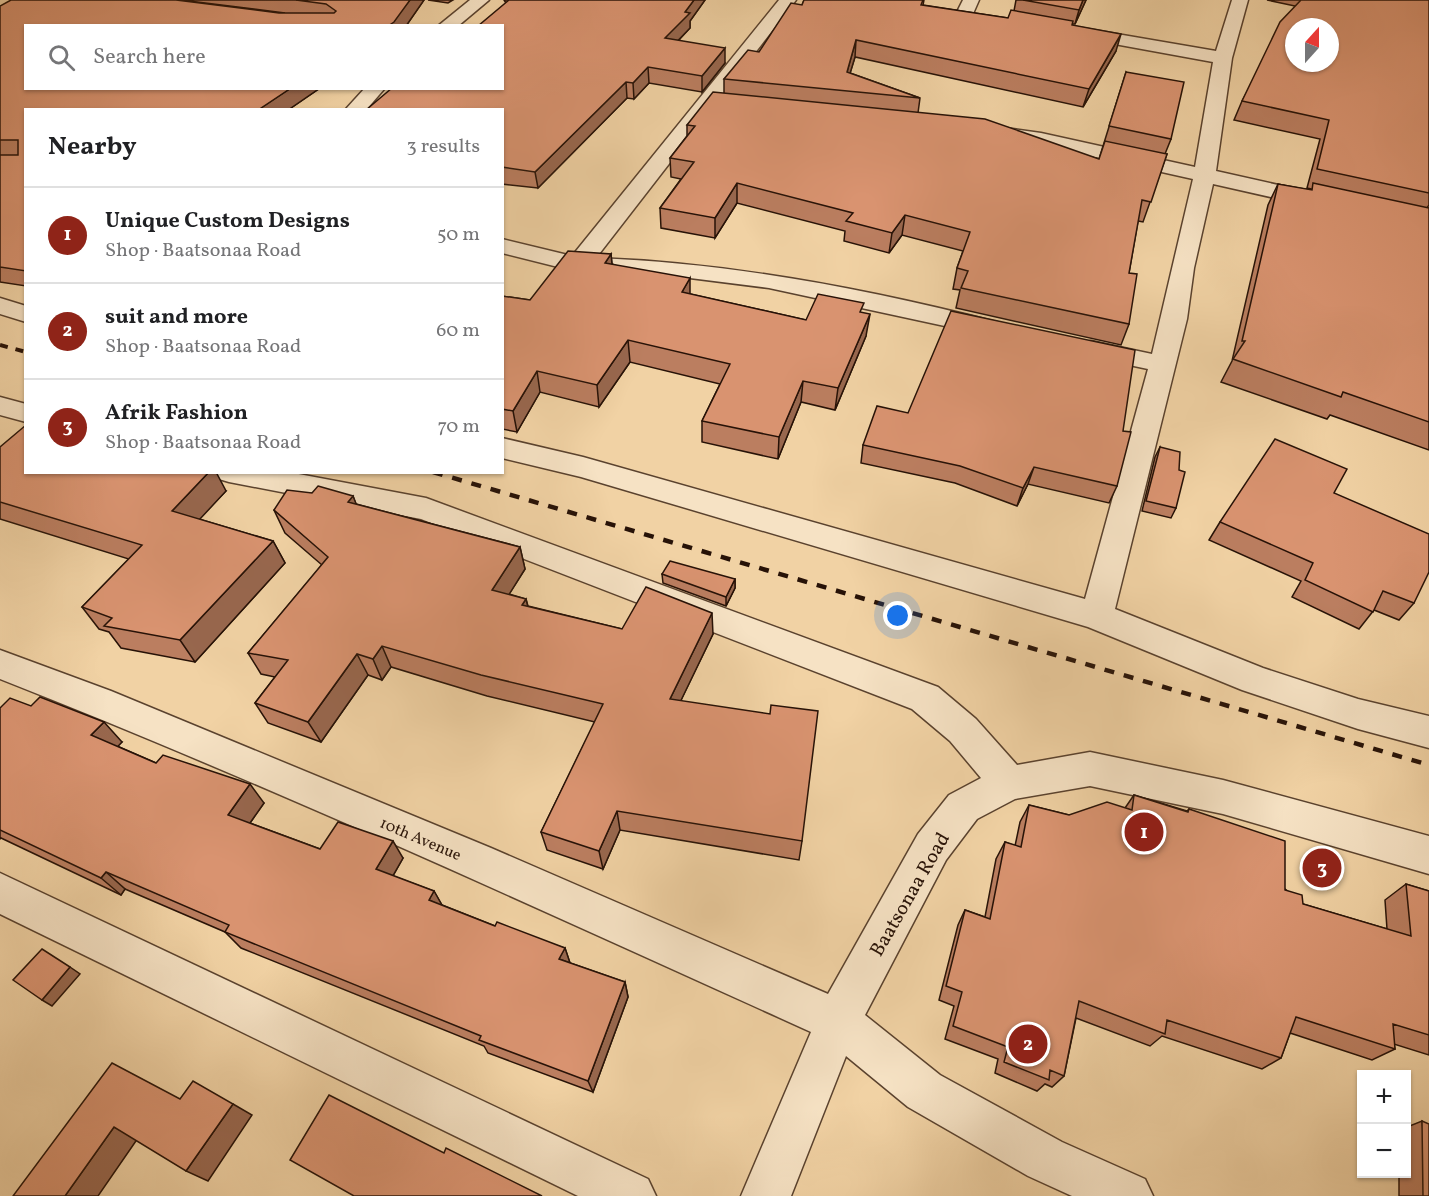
<!DOCTYPE html>
<meta charset="utf-8">
<style>
body{margin:0;font-family:Vollkorn,serif;background:#f6f6f6;color:#202124}
.controls{position:absolute;right:18px;bottom:18px;display:grid;overflow:hidden;border-radius:0px;box-shadow:0 2px 4px #0004}
.controls button{width:54px;height:54px;display:grid;place-items:center;padding:0;border:0;border-bottom:2px solid #e0e0e0;background:#fff;color:#202124;font:30px sans-serif}
.compass{position:absolute;left:1285px;top:18px;width:54px;height:54px;border-radius:50%;background:#fff;box-shadow:0 2px 4px #0004;rotate:21deg}
.you{position:absolute;left:898px;top:616px;width:21px;height:21px;margin:-15px;border:4px solid #fff;border-radius:50%;background:#1a73e8;box-shadow:0 0 0 9px #1a73e833}
.badge{display:grid;place-items:center;width:39px;height:39px;border-radius:50%;background:#8f2418;color:#fff;font-size:20px;font-weight:700}
.pin{position:absolute;translate:-50% -50%;border:3px solid #fff;box-shadow:0 2px 6px #0006}
.list{margin:0;padding:0;list-style:none}
h2{display:flex;justify-content:space-between;align-items:center;height:78px;margin:0;padding:0 24px;font-size:26px}
h2 small{font-size:20px;font-weight:400;color:#757577}
.list li{display:grid;grid-template-columns:39px 1fr auto;gap:18px;align-items:center;box-sizing:border-box;height:96px;padding:0 24px;border-top:2px solid #e0e0e0}
.list b{display:block;font-size:22px;white-space:nowrap}
.list p{margin:0;font-size:20px;white-space:nowrap;color:#757577}
.list em{font-size:20px;font-style:normal;color:#757577}
.icon{flex:none;width:33px;height:33px;fill:none;stroke:currentColor;stroke-width:2;stroke-linecap:round;stroke-linejoin:round}
.map{position:relative;flex:none;width:1429px;height:1196px;overflow:hidden}
.search{position:absolute;background:#fff;box-shadow:0 2px 4px #0004;left:24px;top:24px;width:480px;height:66px;display:flex;align-items:center;gap:15px;box-sizing:border-box;padding:0 21px;border-radius:0px;color:#757577;font-size:22px}
.panel{position:absolute;background:#fff;box-shadow:0 2px 4px #0004;left:24px;top:108px;width:480px;height:366px;border-radius:0px}
.map>svg:first-child{display:block}
</style>
<div class="map">
<svg width="1429" height="1196" viewBox="0 0 1429 1196">
<rect width="100%" height="100%" fill="#f1d2a4"/>
<filter id="stains"><feTurbulence type="fractalNoise" baseFrequency=".00333" numOctaves="4"/><feColorMatrix values="0 0 0 0 .2 0 0 0 0 .09 0 0 0 0 .02 0 0 0 .5 -.17"/></filter>
<radialGradient id="worn" r=".72"><stop offset=".6" stop-color="#630" stop-opacity="0"/><stop offset="1" stop-color="#630" stop-opacity=".3"/></radialGradient>
<g fill="none" stroke-linecap="round" stroke-linejoin="round">
<defs>
<g id="minor">
<polygon points="470,0 489,0 458,26 438,26"/>
<path d="M779,0H796L596,258C732,263 868,289 1000,323L1004,328L1000,333L991,336L769,288L666,275L578,272L502,253V239L572,256Z"/>
<polygon points="963,0 979,0 972,16 966,17 957,12"/>
<polygon points="1232,0 1248,0 1232,58 1216,171 1327,196 1330,201 1327,206 1319,208 1213,184 1194,268 1187,319 1115,609 1263,668 1358,699 1429,716 1429,748 1358,729 1242,690 1088,627 581,477 502,458 502,438 583,457 1085,599 1148,369 1082,355 1078,349 1082,343 1091,341 1152,354 1193,179 1041,145 992,137 989,133 992,129 999,127 1041,133 1195,167 1213,62 1076,37 1067,32 1076,27 1216,51"/>
<polygon points="365,88 385,88 366,110 345,110"/>
<polygon points="0,298 26,306 26,322 0,314"/>
<polygon points="0,397 26,404 26,422 0,415"/>
<path d="M215,472H288L426,498L938,687L976,719L1017,765L1090,752L1223,780L1429,836V874L1223,814L1090,786L1015,799L977,819L946,860L865,1015L940,1075L1062,1142L1145,1179L1153,1196H1072L1028,1176L908,1107L846,1056L791,1196H741L811,1032C542,910 274,787 0,679V650L111,691L491,848L828,994L918,834L949,795L981,778L950,741L912,709L421,519L229,482L219,479Z"/>
<polygon points="0,873 648,1179 656,1196 578,1196 0,914"/>
</g>
</defs>
<use href="#minor" stroke="#5a422e" stroke-width="3"/>
<use href="#minor" fill="#f6e2c4" fill-rule="evenodd"/>
<polyline stroke="#271207" stroke-width="4" stroke-dasharray="8 8" stroke-linecap="butt" points="0,345 26,352"/>
<polyline stroke="#271207" stroke-width="4.5" stroke-dasharray="10 10" stroke-linecap="butt" points="433,472 1429,765"/>
</g>
<g fill="#bb7e60" stroke="#271207" stroke-width="1.5">
<polygon points="181,0 424,0 406,26 26,26 320,88 288,110 26,110 26,286 0,282 0,6 285,13"/>
<polygon points="428,0 453,0 448,3"/>
<polygon points="504,0 705,0 690,21 690,28 679,40 725,63 702,92 649,83 634,99 627,98 538,188 502,184 502,88 506,3"/>
<polygon points="804,0 924,0 923,5 1008,18 1014,11 1016,0 1086,0 1075,24 1073,24 1072,25 1116,51 1083,107 855,57 850,73 920,98 918,113 1099,159 1126,72 1171,139 1165,154 1167,154 1143,222 1138,221 1129,273 1129,324 1121,345 956,308 960,290 953,289 957,268 963,251 902,235 889,253 844,241 845,231 737,203 715,238 661,228 660,208 681,179 671,177 670,158 687,136 687,125 724,93 724,79 759,52 802,5"/>
<polygon points="1267,0 1429,0 1429,205 1427,208 1429,208 1429,450 1330,415 1327,419 1221,382 1232,361 1268,205 1278,184 1310,190 1311,189 1307,188 1320,139 1234,120 1242,101 1295,6"/>
<polygon points="611,254 612,264 690,294 806,320 863,313 866,336 835,410 801,402 778,459 702,442 702,421 720,384 630,362 599,407 540,392 517,432 502,429 502,296 530,300"/>
<polygon points="908,413 1123,431 1117,486 1109,503 1028,484 1017,506 955,483 861,463 863,445"/>
<polygon points="0,447 226,491 199,519 273,541 285,563 195,662 121,648 109,632 99,629 82,607 129,559 0,519"/>
<polygon points="1160,447 1176,508 1171,518 1142,511 1155,457"/>
<polygon points="312,493 353,496 356,504 520,547 525,569 509,594 526,599 528,606 622,629 713,634 681,700 802,841 799,860 620,830 603,869 547,850 541,832 595,722 487,696 391,667 382,680 368,675 321,742 268,723 255,703 275,677 261,674 248,653 322,565 285,533 274,510"/>
<polygon points="1334,493 1414,603 1399,620 1374,610 1359,629 1292,597 1301,581 1209,540 1220,522"/>
<polygon points="662,574 735,579 735,588 726,606 663,583"/>
<polygon points="31,706 122,742 117,746 156,763 264,803 250,823 320,849 403,858 393,876 434,891 442,905 495,926 565,948 570,963 625,982 628,997 593,1092 488,1053 484,1046 241,948 225,932 125,889 121,895 1,838 0,839 0,708"/>
<polygon points="1134,795 1187,811 1189,809 1303,904 1387,929 1385,900 1406,884 1429,891 1429,1055 1394,1044 1395,1049 1372,1060 1290,1033 1281,1058 1262,1069 1162,1036 1150,1046 1076,1018 1064,1076 1052,1087 1045,1084 1037,1091 995,1073 998,1059 945,1039 954,1006 939,1000 958,925 965,910 985,917 996,859 1005,842 1015,846 1020,822 1029,805 1069,815 1125,808"/>
<polygon points="1422,1121 1429,1196 1399,1196 1399,1173 1407,1173 1407,1127"/>
</g>
<g fill="#98674e" stroke="#271207" stroke-width="1.5">
<polygon points="410,0 424,0 406,26 388,26"/>
<polygon points="694,0 705,0 690,21 690,28 666,53 665,38"/>
<polygon points="1083,0 1086,0 1075,24 1079,10"/>
<polygon points="1121,34 1116,51 1083,107 1089,89"/>
<polygon points="856,40 855,57 845,90 847,72"/>
<polygon points="725,48 725,63 702,92 702,76"/>
<polygon points="648,67 649,83 634,99 633,83"/>
<polygon points="626,82 627,98 538,188 535,172"/>
<polygon points="291,88 320,88 288,110 258,110"/>
<polygon points="737,183 737,203 715,238 715,218"/>
<polygon points="905,215 902,235 889,253 892,233"/>
<polygon points="611,254 613,275 605,263"/>
<polygon points="690,278 690,300 682,292"/>
<polygon points="870,314 866,336 835,410 838,388"/>
<polygon points="628,340 630,362 599,407 597,385"/>
<polygon points="537,371 540,392 517,432 513,411"/>
<polygon points="803,381 801,402 778,459 779,437"/>
<polygon points="1034,467 1028,484 1017,506 1023,488"/>
<polygon points="209,472 216,472 226,491 186,534 172,511"/>
<polygon points="353,496 362,519 348,502"/>
<polygon points="273,541 285,563 195,662 180,640"/>
<polygon points="520,547 525,569 498,612 492,590"/>
<polygon points="735,579 735,588 726,606 726,597"/>
<polygon points="526,599 531,621 522,605"/>
<polygon points="712,613 713,634 672,719 670,699"/>
<polygon points="382,646 391,667 382,680 373,659"/>
<polygon points="357,654 368,675 321,742 308,722"/>
<polygon points="104,722 122,742 110,755 91,735"/>
<polygon points="250,784 264,803 243,833 228,815"/>
<polygon points="617,811 620,830 603,869 599,851"/>
<polygon points="393,841 403,858 387,886 376,869"/>
<polygon points="106,872 125,889 121,895 101,878"/>
<polygon points="434,891 443,907 429,900"/>
<polygon points="565,948 570,963 559,959"/>
<polygon points="70,967 80,974 52,1006 42,1000"/>
<polygon points="625,982 628,997 593,1092 588,1081"/>
<polygon points="233,1104 252,1115 208,1181 186,1171"/>
<polygon points="114,1127 138,1138 98,1196 65,1196"/>
</g>
<g fill="#d99370" stroke="#271207" stroke-width="1.5" fill-rule="evenodd">
<polygon points="11,0 176,0 279,13 334,13 336,11 326,4 296,0 410,0 394,22 388,26 26,26 26,88 291,88 258,110 26,110 26,271 0,267 0,155 18,155 18,140 0,140 0,6"/>
<polygon points="509,0 694,0 685,12 690,13 665,38 725,48 702,76 648,67 633,83 626,82 535,172 502,167 502,110 366,110 392,88 502,88 502,26 478,26"/>
<polygon points="804,0 923,0 921,5 1008,18 1011,10 1073,21 1072,25 1121,34 1089,89 856,40 847,72 920,98 724,79 748,50 759,52 791,3 802,5"/>
<polygon points="1023,0 1083,0 1079,10"/>
<path d="M1301,0H1429V193L1317,169L1329,120L1242,101L1280,22ZM1294,27H1330V63H1294Z"/>
<polygon points="1126,72 1184,82 1171,139 1109,126"/>
<polygon points="713,92 985,119 1099,159 1105,141 1167,154 1151,202 1142,200 1129,273 1137,274 1129,324 961,288 968,271 957,268 970,232 905,215 892,233 846,221 853,213 737,183 715,218 660,208 694,162 670,158 695,126 687,125"/>
<polygon points="1313,183 1429,208 1429,422 1343,392 1341,397 1233,359 1245,341 1242,341 1278,184 1312,190"/>
<polygon points="568,251 611,254 605,263 690,278 682,292 806,320 818,294 864,303 860,312 870,314 838,388 803,381 779,437 702,421 730,364 628,340 597,385 537,371 513,411 502,409 502,296 530,300"/>
<polygon points="951,311 1135,350 1123,431 1131,432 1117,486 1034,467 1023,488 960,466 863,445 877,406 908,413"/>
<polygon points="26,425 26,472 209,472 172,511 273,541 180,640 104,626 112,618 82,607 142,545 0,502 0,447"/>
<polygon points="1275,439 1347,469 1334,493 1429,534 1429,572 1414,603 1383,591 1373,612 1305,580 1313,563 1220,522"/>
<polygon points="1160,447 1180,452 1179,470 1185,472 1176,508 1146,501"/>
<polygon points="318,486 353,496 348,502 520,547 492,590 526,599 522,605 622,629 646,587 712,613 670,699 770,714 771,705 818,711 802,841 617,811 599,851 541,832 603,704 481,675 382,646 373,659 357,654 308,722 255,703 288,660 248,653 328,557 274,510 287,490 312,493"/>
<polygon points="670,561 735,579 726,597 662,574"/>
<polygon points="40,697 104,722 91,735 156,763 163,755 250,784 228,815 320,849 338,822 393,841 376,869 434,891 429,900 495,926 497,922 565,948 559,959 625,982 588,1081 479,1040 481,1036 225,932 229,925 106,872 101,878 0,830 0,708 10,698 31,706"/>
<polygon points="1134,795 1188,812 1189,809 1285,841 1285,890 1302,895 1303,904 1411,936 1406,884 1429,891 1429,1035 1393,1024 1395,1049 1296,1017 1281,1058 1167,1020 1165,1034 1079,1001 1064,1076 1050,1070 1049,1080 1004,1062 1008,1047 953,1026 962,992 946,986 965,910 990,919 1005,842 1021,847 1029,805 1069,815 1107,802 1132,810"/>
<polygon points="42,949 70,967 42,1000 13,980"/>
<polygon points="112,1063 180,1099 193,1081 233,1104 186,1171 114,1127 65,1196 13,1196"/>
<polygon points="329,1095 444,1153 446,1148 542,1196 354,1196 290,1160"/>
<polygon points="1422,1121 1429,1124 1429,1196 1423,1196"/>
</g>
<g text-anchor="middle" stroke-width="6" stroke-linejoin="round" paint-order="stroke">
<g font-size="16" fill="#271207" stroke="#f6e2c4">
<text transform="translate(421 838) rotate(23)" y="6">10th Avenue</text>
</g>
<g font-size="20" fill="#271207" stroke="#f6e2c4">
<text transform="translate(909 894) rotate(-60)" y="7">Baatsonaa Road</text>
</g>
</g>
<rect width="100%" height="100%" filter="url(#stains)"/>
<rect width="100%" height="100%" fill="url(#worn)"/>
</svg>
<div class="controls">
<button>+</button>
<button>−</button>
</div>
<svg class="compass" viewBox="-18 -18 36 36"><path d="M0-13l5 13h-10z" fill="#e53935"/><path d="M0 13l5-13h-10z" fill="#757577"/></svg>
<div class="you"></div>
<div class="pin badge" style="left:1144px;top:832px">1</div>
<div class="pin badge" style="left:1028px;top:1044px">2</div>
<div class="pin badge" style="left:1322px;top:868px">3</div>
<div class="search"><svg class="icon" aria-label="search" viewBox="0 0 24 24"><circle cx="10" cy="10" r="6"/><path d="M15 15l6 6"/></svg>Search here</div>
<section class="panel">
<h2>Nearby<small>3 results</small></h2>
<ul class="list">
<li><span class="badge">1</span><div><b>Unique Custom Designs</b><p>Shop · Baatsonaa Road</p></div><em>50 m</em></li>
<li><span class="badge">2</span><div><b>suit and more</b><p>Shop · Baatsonaa Road</p></div><em>60 m</em></li>
<li><span class="badge">3</span><div><b>Afrik Fashion</b><p>Shop · Baatsonaa Road</p></div><em>70 m</em></li>
</ul>
</section>
</div>
